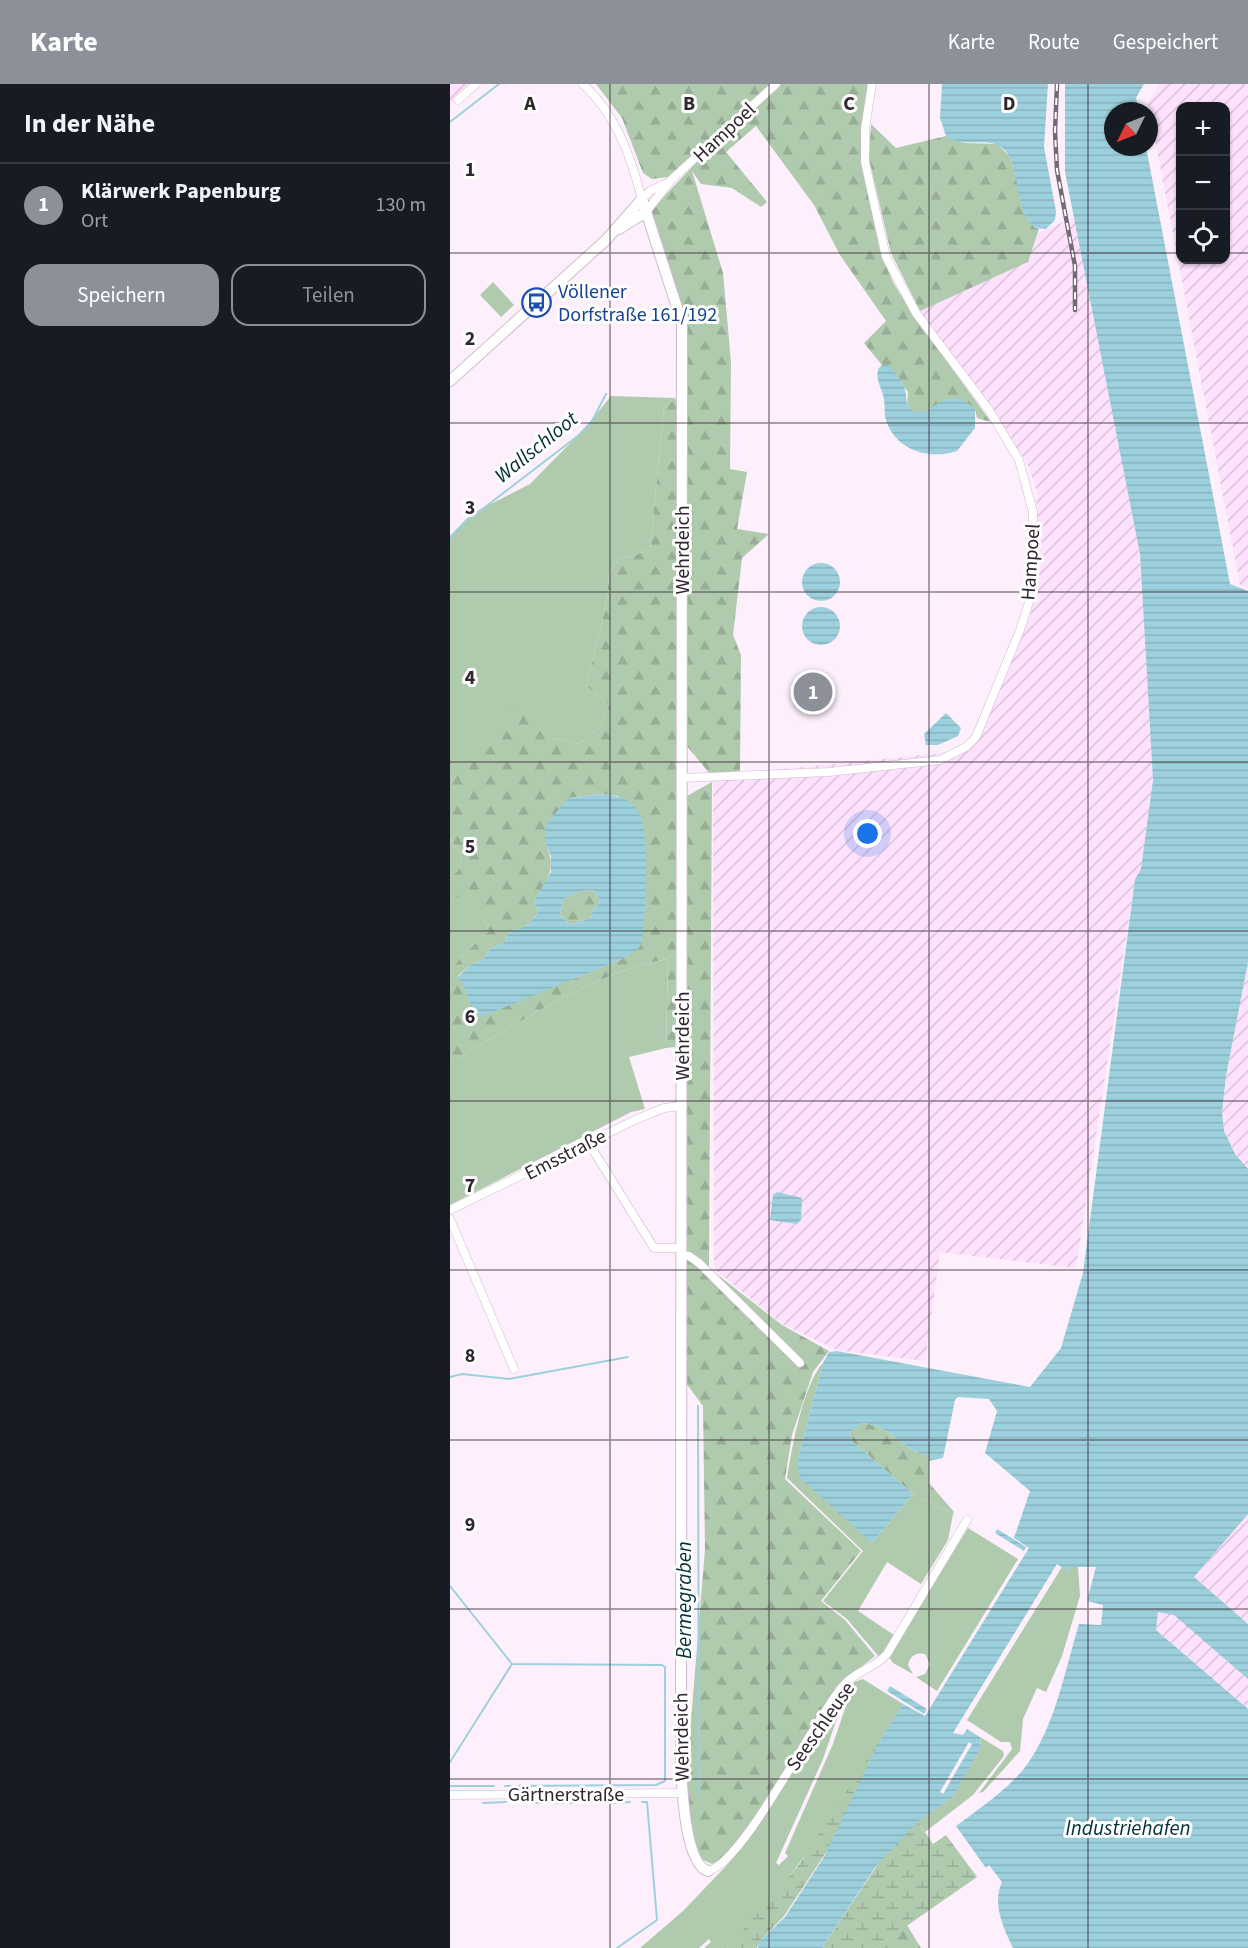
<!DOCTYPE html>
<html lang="de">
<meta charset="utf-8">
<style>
body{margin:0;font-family:"Source Sans 3",sans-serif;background:#20242c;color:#f1f3f6}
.controls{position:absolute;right:18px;top:18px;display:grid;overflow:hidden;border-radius:12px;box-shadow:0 2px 4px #0004}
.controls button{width:54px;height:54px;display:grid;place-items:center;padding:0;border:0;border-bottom:2px solid #363941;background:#171b24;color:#f1f3f6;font:30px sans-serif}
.compass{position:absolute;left:654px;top:18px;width:54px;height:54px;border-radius:50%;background:#171b24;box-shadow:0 2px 4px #0004;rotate:227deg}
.you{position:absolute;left:418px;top:750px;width:21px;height:21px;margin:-15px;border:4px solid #fff;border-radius:50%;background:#1a73e8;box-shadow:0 0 0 9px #1a73e833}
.badge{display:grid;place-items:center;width:39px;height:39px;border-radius:50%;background:#8c9099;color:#fff;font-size:20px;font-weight:700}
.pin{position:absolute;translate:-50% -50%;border:3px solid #fff;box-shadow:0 2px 6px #0006}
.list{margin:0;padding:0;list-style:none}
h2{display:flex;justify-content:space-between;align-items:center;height:78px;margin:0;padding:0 24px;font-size:26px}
h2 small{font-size:20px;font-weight:400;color:#9ea1a6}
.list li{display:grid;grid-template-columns:39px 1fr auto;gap:18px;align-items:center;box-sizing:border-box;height:84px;padding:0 24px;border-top:2px solid #363941}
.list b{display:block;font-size:22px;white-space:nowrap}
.list p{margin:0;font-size:20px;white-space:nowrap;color:#9ea1a6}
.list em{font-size:20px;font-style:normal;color:#9ea1a6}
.actions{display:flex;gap:12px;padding:18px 24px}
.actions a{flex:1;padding:14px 0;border:2px solid #8c9099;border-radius:18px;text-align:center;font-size:21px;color:#8c9099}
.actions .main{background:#8c9099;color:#fff}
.icon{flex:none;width:33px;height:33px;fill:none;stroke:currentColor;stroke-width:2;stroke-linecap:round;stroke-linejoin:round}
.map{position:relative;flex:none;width:798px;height:1864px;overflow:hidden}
header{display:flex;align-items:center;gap:36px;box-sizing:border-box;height:84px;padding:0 30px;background:#8c9099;color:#fff}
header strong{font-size:28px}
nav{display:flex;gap:33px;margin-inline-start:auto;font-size:21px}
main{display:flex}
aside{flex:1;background:#171b24}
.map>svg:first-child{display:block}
</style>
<header>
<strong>Karte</strong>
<nav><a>Karte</a><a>Route</a><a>Gespeichert</a></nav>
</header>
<main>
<aside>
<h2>In der Nähe<small></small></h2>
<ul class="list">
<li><span class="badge">1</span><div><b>Klärwerk Papenburg</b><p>Ort</p></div><em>130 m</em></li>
</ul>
<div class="actions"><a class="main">Speichern</a><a>Teilen</a></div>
</aside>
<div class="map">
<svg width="798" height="1864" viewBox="0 0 798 1864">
<defs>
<pattern id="industrial-furrows" width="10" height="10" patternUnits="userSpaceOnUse" patternTransform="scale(1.5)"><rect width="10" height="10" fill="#fee1fd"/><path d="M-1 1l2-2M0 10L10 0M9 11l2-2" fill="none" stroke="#dac1d9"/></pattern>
<pattern id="forest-firs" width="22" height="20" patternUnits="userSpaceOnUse" patternTransform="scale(1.5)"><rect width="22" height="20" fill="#b0caae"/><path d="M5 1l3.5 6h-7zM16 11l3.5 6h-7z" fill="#98ad96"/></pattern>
<pattern id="wetland-marsh" width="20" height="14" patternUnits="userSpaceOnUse" patternTransform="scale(1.5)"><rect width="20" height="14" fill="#b0caae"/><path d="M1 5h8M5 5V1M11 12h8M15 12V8" fill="none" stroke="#98ad96"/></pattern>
<pattern id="water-rules" width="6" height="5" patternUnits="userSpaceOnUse" patternTransform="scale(1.5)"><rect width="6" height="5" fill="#9dd0dd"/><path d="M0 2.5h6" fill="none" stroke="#88b2be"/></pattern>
</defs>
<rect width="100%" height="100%" fill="#fdeffc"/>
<g fill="url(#industrial-furrows)" fill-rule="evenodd">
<polygon points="0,0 18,0 0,20"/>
<path d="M709,0H798V504L790,501L698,19ZM776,22V176H730V22Z"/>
<polygon points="625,133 690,470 703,696 691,785 685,795 626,1184 490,1168 475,1277 387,1266 332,1240 264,1185 263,692 494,669 514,660 533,647 582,526 587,407 576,377 470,227 577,178 588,149"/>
<polygon points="798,878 798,1085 785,1070 774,1047 772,1028 776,992"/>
<polygon points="798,1430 798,1625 706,1546 708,1528 751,1500 744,1493"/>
</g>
<g fill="#b0caae">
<polygon points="43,198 64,221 51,233 30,211"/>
<polygon points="161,312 225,314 214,323 200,466 168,476 159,490 155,526 136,602 159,621 150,643 129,660 103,654 6,691 0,699 0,452 21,430 80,400 135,344"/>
<polygon points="0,755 12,772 8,787 0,792"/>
<path d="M0,812C18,814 32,831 39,847L11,873L0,887Z"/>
<path d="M218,875L216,964L179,973L195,1025L181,1028L0,1121V979C67,941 142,888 218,875Z"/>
<path d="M373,1279L347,1378L422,1459L463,1410L503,1430L498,1456L471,1500L437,1478L408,1527L444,1551L430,1574L397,1535L373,1517L413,1467L337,1394C342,1363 353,1301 373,1279Z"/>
<path d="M518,1444L568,1475L487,1607L466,1593L475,1590L480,1580L475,1570C466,1568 460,1572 458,1581L463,1590L443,1579L439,1573Z"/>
<polygon points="612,1483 617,1487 620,1483 628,1483 630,1512 612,1572 596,1608 587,1604 573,1635 570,1667 533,1708 529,1709 562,1665 560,1658 551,1658 517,1636"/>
<path d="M413,1595L453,1620C399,1705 349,1793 277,1864H254L261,1858L259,1855L249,1864H190L233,1827L277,1781L314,1732L392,1608L395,1611L373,1675L326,1779L329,1781L338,1772L335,1769L383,1660L404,1598Z"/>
<polygon points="530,1653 553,1667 554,1672 523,1711 475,1748 468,1738 503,1713 531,1663"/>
</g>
<g fill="url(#forest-firs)" fill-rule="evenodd">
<polygon points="146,0 418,0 411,45 411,78 433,175 443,198 463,231 541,338 527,334 525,325 481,324 476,328 464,328 457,322 458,308 438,282 432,281 414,259 436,237 390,171 364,121 306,42 276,68 317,118 311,123 282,104 251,100 242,87 273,189 281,278 280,385 297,388 287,445 319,450 292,474 283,551 291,571 290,687 260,690 236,661 235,238 201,126 241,84 236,77 218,93 202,95 193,89 172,34"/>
<polygon points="421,40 446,64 496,52 514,59 548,60 560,73 584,143 589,145 578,178 470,227 441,169 419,75"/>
<path d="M225,314L229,325L228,860L225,963L216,964L218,875C142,888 67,941 0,979V887L11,873L39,847C32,831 18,815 0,812V792L8,787L12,772L0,755V699L6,691L4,682L67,620L103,654L129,660L150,643L159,621L136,602L155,526L159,490L168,476L200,466L214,323ZM151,710L168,712L194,811L193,846L172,875L31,932C14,918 20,905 8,892L20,881L33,876L40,865L56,857L57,850L79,840L88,828L84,817C99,794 107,784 95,758L118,714Z"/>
<polygon points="262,698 259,1184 332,1241 379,1267 363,1288 342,1351 335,1395 411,1467 371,1517 395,1536 425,1572 388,1601 309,1728 273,1775 262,1780 251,1775 247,1767 235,1711 255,1465 253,1322 236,1299 235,713"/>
<polygon points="144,806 150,818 143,826 141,834 120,841 110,831 113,815 130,807"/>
<path d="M413,1339C446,1343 450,1368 479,1371V1399L504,1428L503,1430L463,1410L403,1358L399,1349Z"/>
<polygon points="457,1841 471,1864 425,1864"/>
</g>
<g fill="url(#wetland-marsh)">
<polygon points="453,1620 412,1714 334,1832 310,1857 307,1864 277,1864 348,1782"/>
<polygon points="531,1663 503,1713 468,1738 483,1760 496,1751 527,1793 425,1864 372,1864 426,1783 434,1765"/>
</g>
<g fill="url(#water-rules)" fill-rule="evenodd">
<path d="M492,0H598L594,63L606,127L605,136L596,145C565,147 571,92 559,72C545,47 516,67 496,52L490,34Z"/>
<path d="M615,0H694L686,14L689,27H663V63H696L780,500L798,507V878L776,992L772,1028L774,1047L785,1070L798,1085V1430L744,1493L798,1540V1595L724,1531L708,1528L706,1546L798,1625V1864H563C553,1844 542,1819 552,1798L539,1781L536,1784L506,1742C529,1725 554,1708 573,1686C605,1645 614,1589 629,1540L651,1541L653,1521L637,1517L646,1483H620L617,1487L607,1480L503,1649L513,1651L517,1645L530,1653L531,1663L503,1713L468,1738L426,1782L372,1864H308L309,1858L335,1833L374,1773L428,1660L453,1620L475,1632L579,1464L564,1454L580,1407L535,1369L547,1327L539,1315L508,1313L505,1316L493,1374L479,1377V1371C450,1368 446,1343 413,1339L399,1349L403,1358L463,1410L422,1459L350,1394L347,1378L373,1279L379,1268L387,1267L580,1303L611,1264L633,1189L685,795L691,785L703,696L690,470L615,88Z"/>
<path d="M432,281H438C453,297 456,301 457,322L464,328H476C493,314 506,307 525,325V344L507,367C480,376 448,367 437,339C433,330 436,320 433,311C430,300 426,297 428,285Z"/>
<circle cx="371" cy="498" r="19"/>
<circle cx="371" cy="542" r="19"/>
<polygon points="496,629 511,644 508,652 488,661 476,661 474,650"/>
<path d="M151,710C163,711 176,713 185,723C203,742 195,832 192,859L187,866L172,875L31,933C14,919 19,905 8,893L20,881L33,876L40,865L56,857L57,850L79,840L88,828L84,817L101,788V772L95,758L96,741L118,714ZM144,806L150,818L143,826L141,834L120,841L110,831L113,815L130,807Z"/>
<polygon points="327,1108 352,1114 351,1136 347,1140 320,1136 323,1111"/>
<polygon points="547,1445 576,1463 574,1467 545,1449"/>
<polygon points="440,1602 477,1625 474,1630 437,1607"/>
</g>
<polygon fill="#fdeffc" points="519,1658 522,1660 493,1710 490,1708"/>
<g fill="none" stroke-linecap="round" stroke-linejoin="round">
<g stroke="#9dd0dd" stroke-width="2">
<polyline points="0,38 49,0"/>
<polyline points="0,454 13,440 129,351 142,337 156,310"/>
<polyline points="0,1293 12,1290 59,1295 178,1273"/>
<polyline points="248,1322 249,1710"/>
<polyline points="0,1502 62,1580 212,1581 215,1583 215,1697 206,1701 55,1702"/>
<polyline points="0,1678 62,1580"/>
<polyline points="0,1702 44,1702"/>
<polyline points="33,1719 56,1718"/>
<polyline points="76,1719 123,1719"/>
<polyline points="160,1719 180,1718"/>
<polyline points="167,1864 207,1836 197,1718 192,1718"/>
</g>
<defs>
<g id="minor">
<path d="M133,0C167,32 180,71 192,115"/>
<polyline points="8,16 26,0"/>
<polyline points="192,115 200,107 219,98"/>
<polyline points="196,128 221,96 326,0"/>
<polyline points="231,694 379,688 490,676 516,663 526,653 570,546 581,512 583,428 569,376 539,326 466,229 436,173 415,78 415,45 422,0"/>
<polyline points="138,1058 204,1164 231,1164"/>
<polyline points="0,1126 185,1036 214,1024 232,1022"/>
<polyline points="0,1135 64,1285"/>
<polyline points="231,1171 239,1172 249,1179 350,1279"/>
<polyline points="0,1711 232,1709"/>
<path d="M258,1787C293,1780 365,1634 393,1602C405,1587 424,1585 437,1570L517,1436"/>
</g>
<g id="tertiary">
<polyline points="169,145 196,128"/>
<path d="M0,297L156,156L192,115L232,239L231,1681C232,1703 235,1780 258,1787"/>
</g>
</defs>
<use href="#minor" stroke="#d1bad0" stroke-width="9"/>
<use href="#tertiary" stroke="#d1bad0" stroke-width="12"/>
<use href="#minor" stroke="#fff" stroke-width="8"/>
<use href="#tertiary" stroke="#fff" stroke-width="10"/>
<defs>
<polyline id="rail" points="607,0 605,48 607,86 625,182 625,226"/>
</defs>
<use href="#rail" stroke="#746a73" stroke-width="4.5"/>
<use href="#rail" stroke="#fff" stroke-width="2" stroke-dasharray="7" stroke-linecap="butt"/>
</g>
<path fill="none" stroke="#2f262e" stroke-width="1.5" stroke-opacity="0.55" d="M160,0V1864M319,0V1864M479,0V1864M638,0V1864M0,169H730M776,169H798M0,339H798M0,508H798M0,678H798M0,847H798M0,1017H798M0,1186H798M0,1356H798M0,1525H798M0,1695H798"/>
<defs>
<symbol id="bus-ring" viewBox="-11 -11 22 22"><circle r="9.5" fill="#fff" stroke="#1a4fb4" stroke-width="1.5"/><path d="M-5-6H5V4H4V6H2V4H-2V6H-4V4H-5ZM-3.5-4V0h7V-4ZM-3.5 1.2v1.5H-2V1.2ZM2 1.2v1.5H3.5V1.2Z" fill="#1a4fb4"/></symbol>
</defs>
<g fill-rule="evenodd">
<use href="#bus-ring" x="70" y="202" width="33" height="33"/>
</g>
<g text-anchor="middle" stroke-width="6" stroke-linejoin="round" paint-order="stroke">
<g font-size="20" fill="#2f262e" stroke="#fff">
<text transform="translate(274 48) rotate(-43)" y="7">Hampoel</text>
<text transform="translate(232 466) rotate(-90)" y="7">Wehrdeich</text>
<text transform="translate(580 478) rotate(-86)" y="7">Hampoel</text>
<text transform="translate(232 952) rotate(-90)" y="7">Wehrdeich</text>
<text transform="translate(115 1070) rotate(-27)" y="7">Emsstraße</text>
<text transform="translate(370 1642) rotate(-55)" y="7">Seeschleuse</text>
<text transform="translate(231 1653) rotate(-91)" y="7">Wehrdeich</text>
<text x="116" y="1717">Gärtnerstraße</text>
</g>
<g font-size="20" fill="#164399" stroke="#fff" text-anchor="start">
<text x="108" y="214">Völlener<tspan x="108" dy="23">Dorfstraße 161/192</tspan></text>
</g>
<g font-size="21" font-style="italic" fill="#00303a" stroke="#fff">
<text transform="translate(86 363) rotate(-39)" y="7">Wallschloot</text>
<text transform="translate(234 1516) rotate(-90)" y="7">Bermegraben</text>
<text x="678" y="1751">Industriehafen</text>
</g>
</g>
<g font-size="20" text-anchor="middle" font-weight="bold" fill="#2f262e" stroke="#fff" stroke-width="6" stroke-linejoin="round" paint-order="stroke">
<text x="80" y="26">A</text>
<text x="239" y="26">B</text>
<text x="399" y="26">C</text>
<text x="559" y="26">D</text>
<text x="20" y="92">1</text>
<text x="20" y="261">2</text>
<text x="20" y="430">3</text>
<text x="20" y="600">4</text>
<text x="20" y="769">5</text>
<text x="20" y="939">6</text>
<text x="20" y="1108">7</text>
<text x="20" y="1278">8</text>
<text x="20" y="1447">9</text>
</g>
</svg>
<div class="controls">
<button>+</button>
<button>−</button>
<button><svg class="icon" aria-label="locate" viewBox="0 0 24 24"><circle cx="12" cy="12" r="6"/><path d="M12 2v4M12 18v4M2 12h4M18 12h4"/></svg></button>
</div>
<svg class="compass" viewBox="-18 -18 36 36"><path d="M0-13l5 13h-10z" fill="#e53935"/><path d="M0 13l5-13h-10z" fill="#9ea1a6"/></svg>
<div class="you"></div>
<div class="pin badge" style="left:363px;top:608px">1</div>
</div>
</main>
